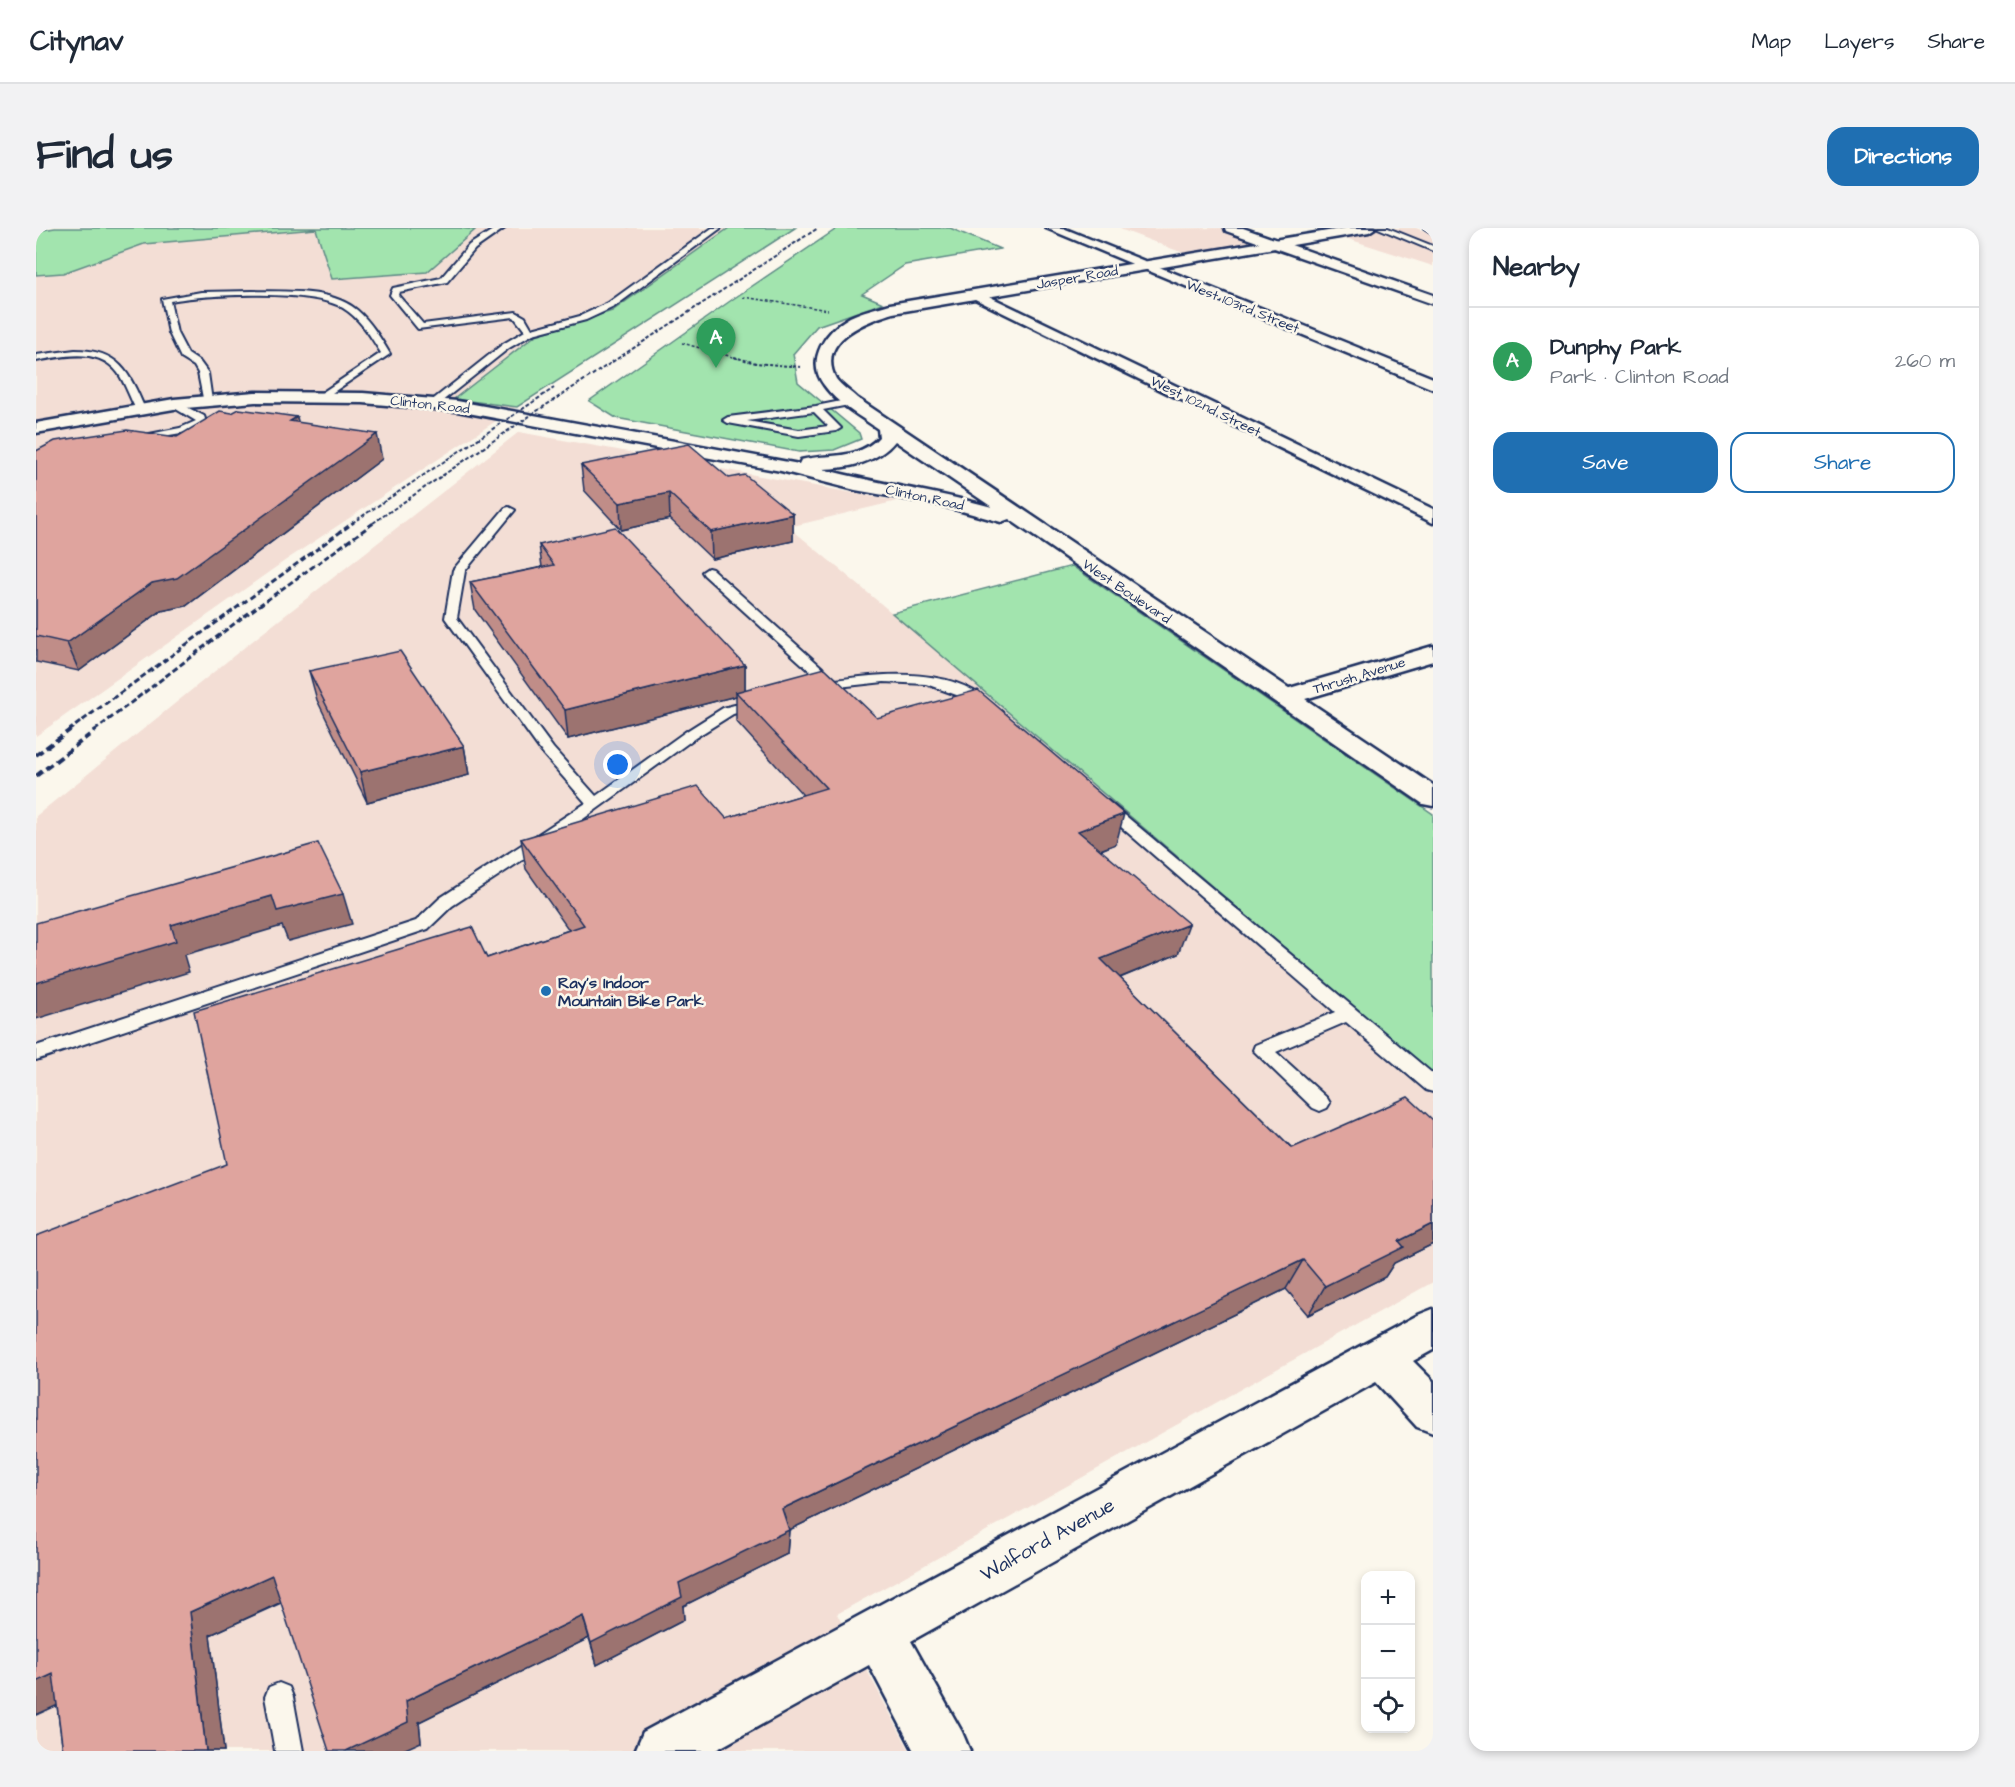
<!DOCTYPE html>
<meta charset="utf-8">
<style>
body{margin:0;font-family:"Architects Daughter",sans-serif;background:#f2f2f3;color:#1f2937}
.controls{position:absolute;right:18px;bottom:18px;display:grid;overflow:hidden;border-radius:12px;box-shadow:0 3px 9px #0003}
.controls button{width:54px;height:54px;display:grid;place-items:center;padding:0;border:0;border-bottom:2px solid #e0e1e3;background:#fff;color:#1f2937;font:30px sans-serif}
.you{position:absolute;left:582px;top:537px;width:21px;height:21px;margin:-15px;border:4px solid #fff;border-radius:50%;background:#1a73e8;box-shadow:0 0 0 9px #1a73e833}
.badge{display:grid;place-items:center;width:39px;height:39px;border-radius:50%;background:#1f6fb2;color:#fff;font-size:20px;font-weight:700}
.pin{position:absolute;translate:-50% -50px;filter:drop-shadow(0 2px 3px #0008)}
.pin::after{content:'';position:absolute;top:32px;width:21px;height:18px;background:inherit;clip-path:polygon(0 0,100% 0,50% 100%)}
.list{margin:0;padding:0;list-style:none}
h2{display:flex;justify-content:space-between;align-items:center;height:78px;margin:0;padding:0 24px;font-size:26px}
h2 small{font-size:20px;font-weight:400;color:#747a83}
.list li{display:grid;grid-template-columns:39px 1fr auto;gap:18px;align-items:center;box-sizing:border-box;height:108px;padding:0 24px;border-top:2px solid #e0e1e3}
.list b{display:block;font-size:22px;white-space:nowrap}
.list p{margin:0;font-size:20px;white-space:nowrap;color:#747a83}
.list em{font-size:20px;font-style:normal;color:#747a83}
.actions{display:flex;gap:12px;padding:18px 24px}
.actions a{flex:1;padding:14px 0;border:2px solid #1f6fb2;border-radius:18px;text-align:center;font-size:21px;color:#1f6fb2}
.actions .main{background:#1f6fb2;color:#fff}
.icon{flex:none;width:33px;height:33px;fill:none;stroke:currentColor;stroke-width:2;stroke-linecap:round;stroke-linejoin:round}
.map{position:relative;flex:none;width:1397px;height:1523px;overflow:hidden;border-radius:18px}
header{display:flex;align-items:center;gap:36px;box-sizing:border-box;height:84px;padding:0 30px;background:#fff;border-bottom:2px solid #e0e1e3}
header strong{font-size:28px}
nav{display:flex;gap:33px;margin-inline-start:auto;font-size:21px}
.intro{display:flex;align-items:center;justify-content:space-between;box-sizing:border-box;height:144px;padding:0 36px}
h1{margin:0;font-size:42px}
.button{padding:15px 27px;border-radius:18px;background:#1f6fb2;color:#fff;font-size:21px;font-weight:700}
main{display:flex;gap:36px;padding:0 36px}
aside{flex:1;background:#fff;border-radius:18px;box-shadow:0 3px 9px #0003}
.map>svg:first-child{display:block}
</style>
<header>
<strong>Citynav</strong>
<nav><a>Map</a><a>Layers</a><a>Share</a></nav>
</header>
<div class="intro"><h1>Find us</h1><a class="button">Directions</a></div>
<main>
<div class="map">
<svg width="1397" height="1523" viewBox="0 0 1397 1523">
<rect width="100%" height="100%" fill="#fbf7ec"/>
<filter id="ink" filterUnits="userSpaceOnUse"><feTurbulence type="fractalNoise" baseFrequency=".0167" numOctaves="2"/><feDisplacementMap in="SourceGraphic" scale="12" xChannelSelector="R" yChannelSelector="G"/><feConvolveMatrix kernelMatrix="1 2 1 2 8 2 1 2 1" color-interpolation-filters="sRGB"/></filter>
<g filter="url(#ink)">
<g fill="#f3ded5">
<polygon points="424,0 693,0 576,83 500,107 418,171 481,179 250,332 0,508 0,47 27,45 108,16 280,1 295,50 439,2"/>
<polygon points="1189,0 1231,15 1155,28 1084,1"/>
<polygon points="1350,0 1380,0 1397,6 1397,38 1303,8"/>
<polygon points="483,204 861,273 753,299 856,385 1397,847 1397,1054 801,1386 874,1523 0,1523 0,588 205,422"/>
</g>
<g fill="#a2e4ae" stroke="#5e8a86" stroke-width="1.5">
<polygon points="19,0 424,0 439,2 391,44 296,51 280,1 108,16 27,45 0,47 0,3"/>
<polygon points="693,0 759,0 481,179 418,171 500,107 576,83"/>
<polygon points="802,0 914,0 964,21 869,37 826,66 847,75 781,98 757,126 762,154 823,205 825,211 798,222 763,224 580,190 553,173 697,71"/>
<polygon points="1036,338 1397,586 1397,847 856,385"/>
</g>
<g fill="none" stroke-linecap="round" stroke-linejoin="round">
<defs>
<g id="service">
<polygon points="460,0 469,0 439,21 411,54 363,64 362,67 387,96 480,84 489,89 496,101 544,88 572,75 676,0 685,0 578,79 550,92 497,106 473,120 400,178 394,178 394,174 467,116 489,103 478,89 382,101 354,67 357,60 405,50 433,17"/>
<polygon points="1342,0 1352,0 1397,18 1397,23"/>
<path d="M217,63C249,64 295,60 321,82C335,94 345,111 354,126L287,171L284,170V166L345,125C335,109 324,90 307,80C276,61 171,66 134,73L141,105L152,126L164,134L172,145L176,173L168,175L162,145L158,138L145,130L133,105L126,71L165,64Z"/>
<path d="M39,122C83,122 93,144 109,181L107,183H101C94,171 90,157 82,145C62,119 28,128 0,133V127Z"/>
<path d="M815,171L820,174L818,176L787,182L805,200L800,203L763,208L692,195L687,192L692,189L780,178ZM778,184L792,198L763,202L711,193Z"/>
<polygon points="135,174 141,174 168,188 170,194 151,204 98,213 98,209 144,200 160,193 135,178"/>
<polygon points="473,279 479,282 429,343 421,390 517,520 560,568 649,504 687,480 722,471 729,475 727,478 697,486 659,510 532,602 416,678 392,701 0,832 0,818 380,693 404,670 550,575 507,526 409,390 417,342 469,280"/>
<path d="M672,340L676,341L800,452C847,445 924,438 958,480L956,483H946L926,469L890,456L848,454L775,462L773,459L775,456L786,454L668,347L666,344Z"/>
<polygon points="1067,571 1072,573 1397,846 1397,864 1390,862 1310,794 1240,824 1291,870 1294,875 1291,880 1284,883 1277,880 1217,822 1219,817 1299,784 1062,579 1059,576 1062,573"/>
<polygon points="243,1455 253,1459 257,1469 267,1523 239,1523 229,1469 233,1459"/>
</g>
<g id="minor">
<polygon points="1010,0 1027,0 1397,150 1397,161"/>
<polygon points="1189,0 1207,0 1397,67 1397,76 1190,3"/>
<polygon points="942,63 1397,281 1397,295 937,70 935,67"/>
<polygon points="1397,418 1397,433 1249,477 1240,474 1236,469 1240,464"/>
<polygon points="1397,1081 1397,1122 1377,1133 1397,1153 1397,1205 1381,1199 1340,1154 875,1413 926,1504 934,1523 878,1523 833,1437 678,1523 599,1523 607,1504 1382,1087"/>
</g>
<g id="tertiary">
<path d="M1310,0H1339L1333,4L857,85C831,93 779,112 800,151C805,158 815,164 821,170L1397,557V578L1387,576L973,291L965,294L904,277L819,262L745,243L421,183L327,175L219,174L138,181L0,205V195L138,171L219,164L327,165L421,173L763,236L765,232C793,225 821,233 843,209L842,201C824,188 801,176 788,157C769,132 790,102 814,89C826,83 841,80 854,76ZM859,213L956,279C900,263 842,256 786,241C813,240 841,235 859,213Z"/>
<polygon points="1389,0 1397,0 1397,5"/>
</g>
</defs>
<use href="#service" stroke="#1b2f5e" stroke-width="4"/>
<use href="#minor" stroke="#1b2f5e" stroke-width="5"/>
<use href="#tertiary" stroke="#1b2f5e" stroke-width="5"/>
<g stroke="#1b2f5e" stroke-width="1.5" stroke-dasharray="3 2" stroke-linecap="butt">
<polyline points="707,69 792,82"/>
<polyline points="646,115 704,131"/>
</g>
<polyline stroke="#1b2f5e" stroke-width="2" stroke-dasharray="3 2" stroke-linecap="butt" points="698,129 720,135 765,139"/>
<use href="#service" fill="#fbf7ec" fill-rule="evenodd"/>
<use href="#minor" fill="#fbf7ec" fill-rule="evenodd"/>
<use href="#tertiary" fill="#fbf7ec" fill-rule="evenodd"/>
<g stroke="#1b2f5e" stroke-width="2" stroke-dasharray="4 2" stroke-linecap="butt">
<polyline points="316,295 518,160"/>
<polyline points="337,295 501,183 782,0"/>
</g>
<g stroke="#1b2f5e" stroke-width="3" stroke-dasharray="6 3" stroke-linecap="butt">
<polyline points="32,503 318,294"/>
<polyline points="58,503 207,389 339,294"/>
</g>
<g stroke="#1b2f5e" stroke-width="4" stroke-dasharray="8 4" stroke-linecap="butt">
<polyline points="0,527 34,502"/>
<polyline points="0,548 60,502"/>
</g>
</g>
<g fill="#c08d88" stroke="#1b2f5e" stroke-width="1.5">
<polygon points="262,195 346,231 150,378 125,383 43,443 0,434 0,223 141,209"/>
<polygon points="545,237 693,250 757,286 757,313 676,331 634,291 585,302 548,262"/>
<polygon points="503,317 709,437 709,462 841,490 1080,616 1065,622 1142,726 1084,750 1256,920 1397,892 1397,1016 1358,1035 1349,1049 1272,1087 1250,1061 753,1302 751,1326 647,1378 648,1392 561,1437 553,1410 383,1494 385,1514 245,1375 174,1407 188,1523 27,1523 21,1478 191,936 451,730 533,702 490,641 485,611 690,590 767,567 700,493 700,468 532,511 439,382 434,354 506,339"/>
<polygon points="273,443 428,518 433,547 331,574 281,472"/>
</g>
<g fill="#9c736f" stroke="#1b2f5e" stroke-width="1.5">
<polygon points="261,189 267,213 254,193"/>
<polygon points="341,206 346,231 150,378 125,383 43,443 31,415 116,355"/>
<polygon points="633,265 634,291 585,302 584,275"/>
<polygon points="757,286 757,313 676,331 675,304"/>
<polygon points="709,437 709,466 700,464 700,468 532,511 529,482"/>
<polygon points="428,518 433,547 331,574 324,544"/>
<polygon points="1088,586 1080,616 1035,633 1042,603"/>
<polygon points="307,666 316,696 252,713 246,698 148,727 153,744 0,791 0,755 135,697 236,668"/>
<polygon points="1153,696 1142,726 1056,761 1065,731"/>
<polygon points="1397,996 1397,1016 1358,1035 1349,1049 1272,1087 1289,1058 1363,1013"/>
<polygon points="1267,1032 1250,1061 753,1302 751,1326 647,1378 648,1392 561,1437 555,1415 643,1355 746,1281"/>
<polygon points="236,1347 252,1371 174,1407 188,1523 170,1523 154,1384"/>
<polygon points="547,1388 553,1410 383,1494 385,1514 365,1523 310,1523 370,1473"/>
<polygon points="17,1446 42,1468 0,1487 0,1454"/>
</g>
<g fill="#dfa49e" stroke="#1b2f5e" stroke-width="1.5">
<polygon points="203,181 261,189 254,193 341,206 141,350 116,355 31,415 0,408 0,223 19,213 91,202 141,209 184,183 196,185"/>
<polygon points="653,216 693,250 709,247 757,286 675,304 633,265 584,275 545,237"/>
<polygon points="579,299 709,437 529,482 434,354 518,337 503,317"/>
<polygon points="364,423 428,518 324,544 273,443"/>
<polygon points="789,440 841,490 942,462 1088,586 1042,603 1153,696 1065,731 1256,920 1372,869 1397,892 1397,996 1363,1013 1368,1019 1289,1058 1267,1032 746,1281 753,1302 643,1355 646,1369 555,1415 547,1388 370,1473 372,1494 310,1523 293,1523 236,1347 154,1384 170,1523 27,1523 17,1446 0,1454 0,1008 191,936 158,783 436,699 451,730 548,697 485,611 662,558 690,590 790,560 700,464"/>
<polygon points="282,615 307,666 241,683 236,668 135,697 140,713 0,755 0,695"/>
</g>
</g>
<circle fill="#1f6fb2" stroke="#fbf7ec" stroke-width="2" cx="510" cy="763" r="6"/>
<g text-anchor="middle" stroke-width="5" stroke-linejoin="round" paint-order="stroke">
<g font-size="14" fill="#1b2f5e" stroke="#fbf7ec">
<text transform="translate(1041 49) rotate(-10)" y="5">Jasper Road</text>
<text transform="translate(1207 78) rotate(22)" y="5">West 103rd Street</text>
<text transform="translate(394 176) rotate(6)" y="5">Clinton Road</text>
<text transform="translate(1170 178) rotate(26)" y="5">West 102nd Street</text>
<text transform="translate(889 269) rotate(12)" y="5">Clinton Road</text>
<text transform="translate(1091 363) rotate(34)" y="5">West Boulevard</text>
<text transform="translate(1323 447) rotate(-17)" y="5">Thrush Avenue</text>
</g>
<g font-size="16" font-weight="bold" fill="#1b2f5e" stroke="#fbf7ec" text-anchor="start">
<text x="522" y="760">Ray's Indoor<tspan x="522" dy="18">Mountain Bike Park</tspan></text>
</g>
<g font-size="20" fill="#1b2f5e" stroke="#fbf7ec">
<text transform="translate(1011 1311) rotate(-29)" y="7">Walford Avenue</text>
</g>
</g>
</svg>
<div class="controls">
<button>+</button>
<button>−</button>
<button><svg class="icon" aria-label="locate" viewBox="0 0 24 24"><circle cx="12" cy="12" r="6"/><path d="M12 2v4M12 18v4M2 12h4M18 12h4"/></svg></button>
</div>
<div class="you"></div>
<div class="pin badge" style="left:680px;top:140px;background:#2e9e5b">A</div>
</div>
<aside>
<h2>Nearby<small></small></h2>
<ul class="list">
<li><span class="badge" style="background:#2e9e5b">A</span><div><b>Dunphy Park</b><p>Park · Clinton Road</p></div><em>260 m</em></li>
</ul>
<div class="actions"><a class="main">Save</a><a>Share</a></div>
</aside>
</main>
